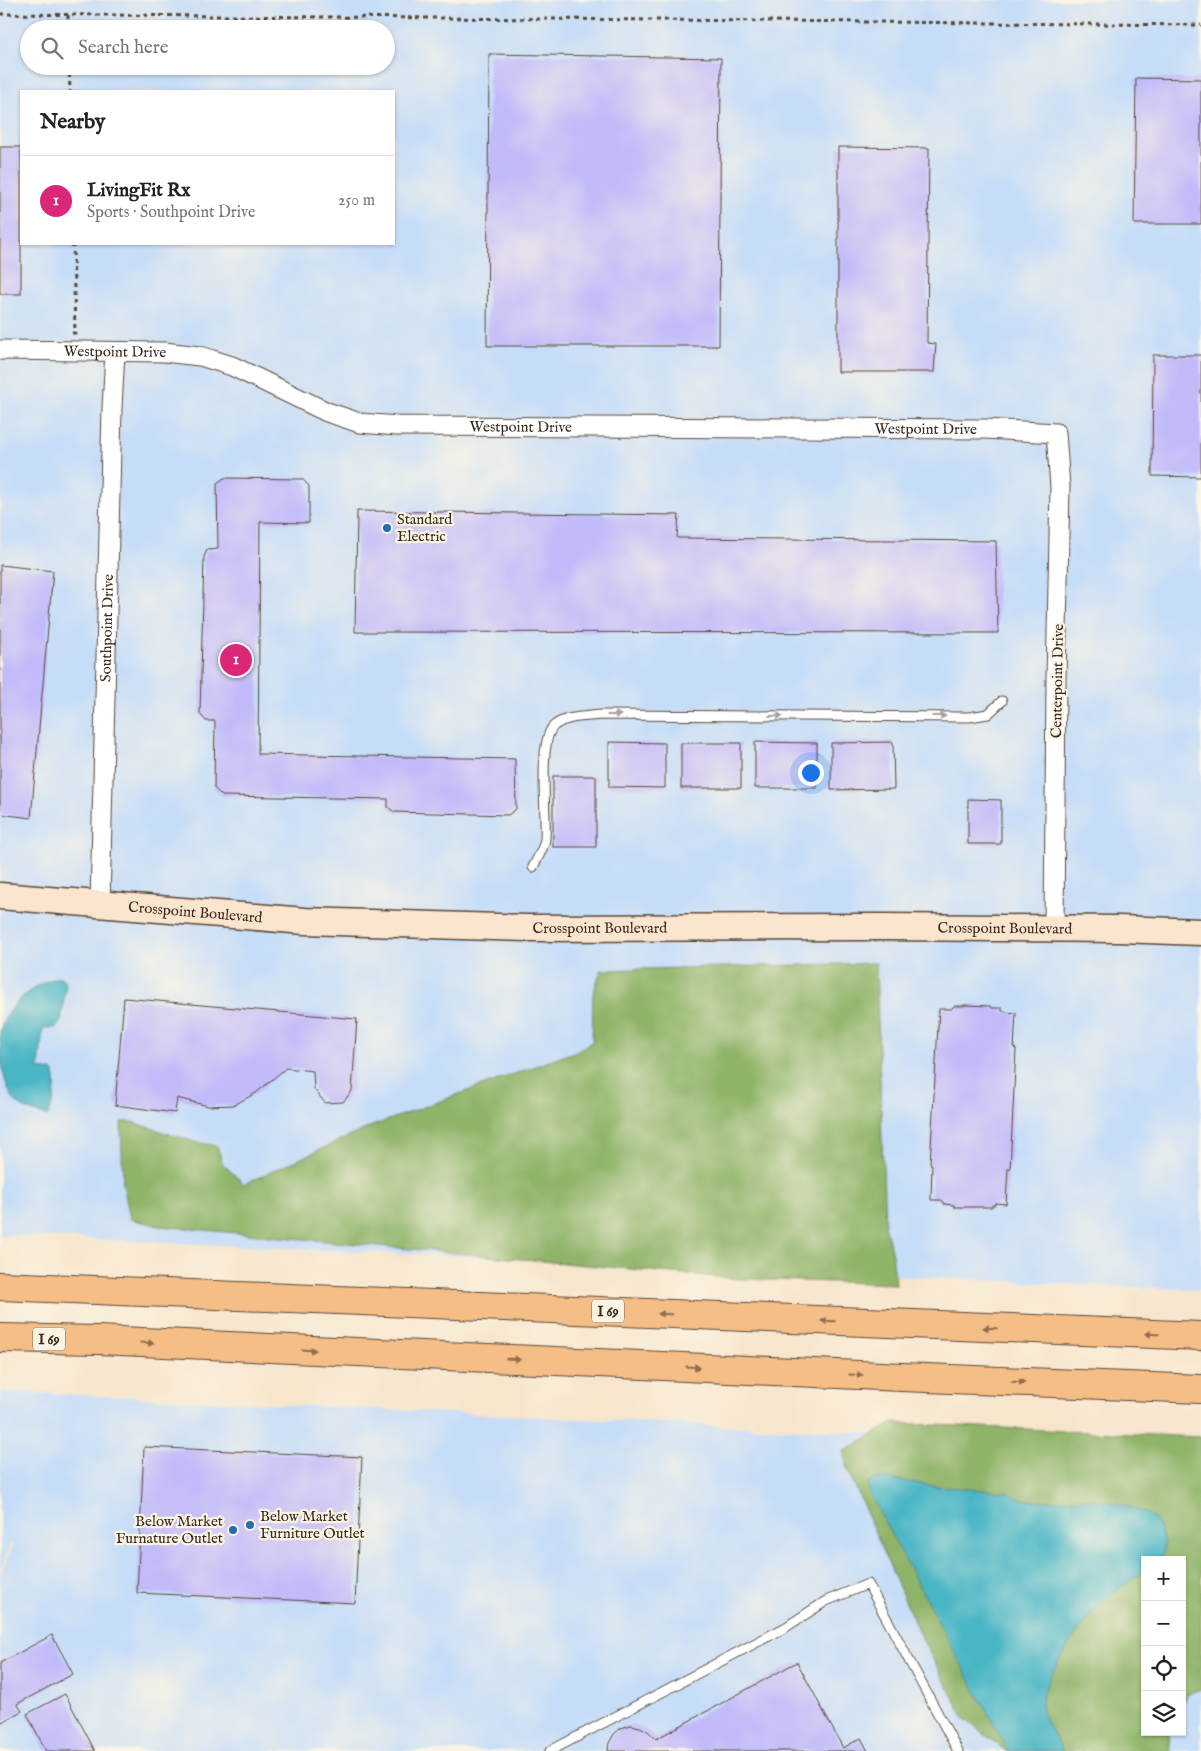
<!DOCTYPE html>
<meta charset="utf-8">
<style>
body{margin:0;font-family:"IM FELL English",serif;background:#f6f6f6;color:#222}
.controls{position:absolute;right:15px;bottom:15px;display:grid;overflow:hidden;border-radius:0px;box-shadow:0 1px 4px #0004}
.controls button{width:45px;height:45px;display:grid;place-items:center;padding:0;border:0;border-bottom:1px solid #e0e0e0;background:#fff;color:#222;font:25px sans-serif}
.you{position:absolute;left:810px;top:772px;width:18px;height:18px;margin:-12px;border:4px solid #fff;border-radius:50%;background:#1a73e8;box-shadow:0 0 0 8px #1a73e833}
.badge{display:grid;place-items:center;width:32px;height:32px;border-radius:50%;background:#db2777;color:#fff;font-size:16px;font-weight:700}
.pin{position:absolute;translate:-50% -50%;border:2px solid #fff;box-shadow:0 1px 5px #0006}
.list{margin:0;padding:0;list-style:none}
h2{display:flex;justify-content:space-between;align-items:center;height:65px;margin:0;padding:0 20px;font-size:21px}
h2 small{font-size:16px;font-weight:400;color:#767676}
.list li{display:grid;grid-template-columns:32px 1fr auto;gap:15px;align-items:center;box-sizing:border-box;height:90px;padding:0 20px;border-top:1px solid #e0e0e0}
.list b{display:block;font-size:19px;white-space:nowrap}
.list p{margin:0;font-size:16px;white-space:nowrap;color:#767676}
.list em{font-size:16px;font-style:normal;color:#767676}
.icon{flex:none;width:28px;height:28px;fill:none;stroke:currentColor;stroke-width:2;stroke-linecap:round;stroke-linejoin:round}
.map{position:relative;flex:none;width:1201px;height:1751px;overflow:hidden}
.search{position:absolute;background:#fff;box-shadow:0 1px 4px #0004;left:20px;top:20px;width:375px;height:55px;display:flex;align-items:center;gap:12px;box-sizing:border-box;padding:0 18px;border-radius:28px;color:#767676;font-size:19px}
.panel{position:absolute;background:#fff;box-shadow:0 1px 4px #0004;left:20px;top:90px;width:375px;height:155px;border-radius:0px}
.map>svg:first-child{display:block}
</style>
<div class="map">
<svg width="1201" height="1751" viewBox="0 0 1201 1751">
<rect width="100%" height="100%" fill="#fcf5e5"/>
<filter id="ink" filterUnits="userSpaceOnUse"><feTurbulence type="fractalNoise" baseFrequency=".02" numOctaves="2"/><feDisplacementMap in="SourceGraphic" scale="10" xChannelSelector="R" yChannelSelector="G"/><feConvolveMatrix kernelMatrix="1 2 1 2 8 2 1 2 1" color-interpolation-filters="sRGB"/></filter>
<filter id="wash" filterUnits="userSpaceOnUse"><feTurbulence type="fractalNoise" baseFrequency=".0096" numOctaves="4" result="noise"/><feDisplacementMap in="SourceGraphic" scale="20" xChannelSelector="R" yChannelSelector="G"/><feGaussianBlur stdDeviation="1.12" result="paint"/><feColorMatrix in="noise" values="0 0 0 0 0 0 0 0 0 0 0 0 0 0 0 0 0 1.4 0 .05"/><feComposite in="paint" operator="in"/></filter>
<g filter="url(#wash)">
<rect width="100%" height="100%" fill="#f7e5cc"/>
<g fill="#c6ddf8" fill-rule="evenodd">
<path d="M0,0H1201V1290L0,1235ZM29,29H386V66H29ZM21,91H394V244H21Z"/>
<path d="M0,1391L1201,1449V1751H0V1574L13,1545L11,1542L0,1572ZM1145,1560H1182V1732H1145Z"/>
</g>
<g fill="#8fb469" stroke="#656f44">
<polygon points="876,963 885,1225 892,1254 896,1284 738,1279 160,1226 130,1219 123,1184 121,1122 132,1122 195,1142 217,1146 223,1164 244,1184 372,1126 574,1052 592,1042 593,994 601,970"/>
<polygon points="892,1423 1201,1437 1201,1689 1187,1694 1182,1704 1182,1560 1145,1560 1145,1732 1169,1732 1170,1751 1006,1751 965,1719 920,1635 846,1466 844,1451"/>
</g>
<g fill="#4ab6c6" stroke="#427072">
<path d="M61,977L66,984L61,1021L56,1028H43L39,1069L53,1071C59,1084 53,1103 48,1116C37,1113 24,1110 16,1102C2,1086 0,1052 0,1032C6,1006 35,981 61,977Z"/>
<path d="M876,1479H890L934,1486L1009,1492C1027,1508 1066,1497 1088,1499C1103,1500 1140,1507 1151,1517C1159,1523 1165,1539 1164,1549C1164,1552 1161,1556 1160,1560H1145V1571C1129,1581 1113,1592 1099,1605C1085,1617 1040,1686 1041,1703C1042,1720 1055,1736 1063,1751H1008L869,1493L868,1483Z"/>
</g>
<g id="blocks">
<g fill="#c2bbf9">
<polygon points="489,54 721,58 719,346 487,346"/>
<polygon points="1136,78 1201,79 1201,224 1134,224"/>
<rect x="0" y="147" width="21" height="147"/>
<polygon points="838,147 929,148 927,343 936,344 934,372 838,372"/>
<polygon points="1153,355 1201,355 1201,477 1152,476"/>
<polygon points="224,478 302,479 309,486 309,523 260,522 258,754 515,759 516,809 508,815 394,812 388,807 388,799 222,796 214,788 215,721 206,721 200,714 204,557 207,550 218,549 217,483"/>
<polygon points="357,511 679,515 677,538 996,541 998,633 355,632"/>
<polygon points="0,565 53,571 31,818 0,814"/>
<polygon points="609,742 665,743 665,788 609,787"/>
<polygon points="755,742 817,743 817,788 755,788"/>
<polygon points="893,742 894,789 831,790 831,743"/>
<rect x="681" y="743" width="60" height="45"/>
<rect x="553" y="776" width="43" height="71"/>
<polygon points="968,799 1001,800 1001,844 968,844"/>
<polygon points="124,998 357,1019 352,1091 343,1102 325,1103 314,1089 313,1071 286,1068 256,1093 234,1105 208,1106 177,1098 175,1113 115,1105"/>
<polygon points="964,1005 991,1006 992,1008 1002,1008 1002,1011 1005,1011 1005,1012 1016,1013 1014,1048 1016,1049 1010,1169 1008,1168 1006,1204 995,1203 995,1205 992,1205 992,1207 954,1207 954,1205 944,1204 944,1202 941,1200 931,1200 932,1164 930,1164 939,1009 951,1009 954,1006 964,1006"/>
<polygon points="144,1447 362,1457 355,1603 137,1593"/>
<polygon points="52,1635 73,1674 17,1704 22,1711 0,1723 0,1663"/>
<polygon points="797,1662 843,1748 861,1738 868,1751 608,1751 609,1743 614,1734 621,1728 631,1725 640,1727 648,1731 656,1739"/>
<polygon points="65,1694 95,1751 46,1751 27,1714"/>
</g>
</g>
</g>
<g filter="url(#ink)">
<use href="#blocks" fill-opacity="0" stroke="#574638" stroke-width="1"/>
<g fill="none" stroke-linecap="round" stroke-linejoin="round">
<defs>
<g id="lane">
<path d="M533,867C537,859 544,848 545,839C547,816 537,737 555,725C567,716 586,717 600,715L969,717L988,714L1002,701"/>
<polyline points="550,1751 786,1627 826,1601 868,1584 958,1751"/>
</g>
<g id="street">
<path id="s1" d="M0,350L164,352L200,356L232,366L327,412L360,423L397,426L986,429L1056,433L1060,487L1056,680L1054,928"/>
<path id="s2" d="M100,904L112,408L115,352"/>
</g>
<g id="secondary">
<path id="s3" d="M0,896L305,921L528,928L886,927L1119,929L1201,932"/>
</g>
<g id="highway">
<polyline points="0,1286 1201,1336"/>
<polyline points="0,1338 98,1340 902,1377 1201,1389"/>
</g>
</defs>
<use href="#lane" stroke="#574638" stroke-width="11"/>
<use href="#street" stroke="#574638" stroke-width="21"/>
<use href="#secondary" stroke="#574638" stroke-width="29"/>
<use href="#highway" stroke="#574638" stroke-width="30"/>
<g stroke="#574638" stroke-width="3" stroke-dasharray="4 4" stroke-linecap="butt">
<polyline points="0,14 1201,25"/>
<polyline points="68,15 68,29"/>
<polyline points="69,66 70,91"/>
<polyline points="72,333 75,333 73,244"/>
</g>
<use href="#lane" stroke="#fff" stroke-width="9"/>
<use href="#street" stroke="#fff" stroke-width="19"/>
<use href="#secondary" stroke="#fbe5cf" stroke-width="26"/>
<use href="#highway" stroke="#f6be87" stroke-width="28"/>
</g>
<defs><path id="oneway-solid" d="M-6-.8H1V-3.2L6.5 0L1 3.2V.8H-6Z" transform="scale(1.25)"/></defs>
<g fill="#a79f9a">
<use href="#oneway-solid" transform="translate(614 715)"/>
<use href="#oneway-solid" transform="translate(776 716)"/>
<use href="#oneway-solid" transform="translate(939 716)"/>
</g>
<g fill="#8f6d4d">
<use href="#oneway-solid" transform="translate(665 1314) rotate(-178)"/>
<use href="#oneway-solid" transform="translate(828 1321) rotate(-178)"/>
<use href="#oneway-solid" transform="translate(990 1328) rotate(-178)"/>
<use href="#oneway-solid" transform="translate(1152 1334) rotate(-178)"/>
<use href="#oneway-solid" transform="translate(147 1343) rotate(3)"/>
<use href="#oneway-solid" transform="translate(309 1350) rotate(2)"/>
<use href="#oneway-solid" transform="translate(513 1359) rotate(3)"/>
<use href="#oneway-solid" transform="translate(693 1367) rotate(3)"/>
<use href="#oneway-solid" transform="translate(856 1375) rotate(3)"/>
<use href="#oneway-solid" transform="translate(1018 1382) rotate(2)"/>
</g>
</g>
<g fill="#1f6fb2" stroke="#fcf5e5" stroke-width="2">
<circle cx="387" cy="528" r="5"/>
<circle cx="250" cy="1525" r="5"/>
<circle cx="233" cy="1530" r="5"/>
</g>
<g text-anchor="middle" stroke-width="4.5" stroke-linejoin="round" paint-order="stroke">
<g fill="#fcf5e5" stroke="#75675a" stroke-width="1">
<rect x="592" y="1299.5" width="32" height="23" rx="4"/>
<rect x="33" y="1327.5" width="32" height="23" rx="4"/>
</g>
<g font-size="14" font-weight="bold" fill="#3b2a1e">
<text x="608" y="1316">I 69</text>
<text x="49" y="1344">I 69</text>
</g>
<g font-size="15" fill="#3b2a1e" stroke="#fcf5e5">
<text dy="5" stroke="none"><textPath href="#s1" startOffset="115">Westpoint Drive</textPath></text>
<text dy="5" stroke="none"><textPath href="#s1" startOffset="535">Westpoint Drive</textPath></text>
<text dy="5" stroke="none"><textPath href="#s1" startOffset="940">Westpoint Drive</textPath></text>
<text dy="5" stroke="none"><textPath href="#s2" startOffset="276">Southpoint Drive</textPath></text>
<text transform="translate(1057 681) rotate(-89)" y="5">Centerpoint Drive</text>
<text dy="5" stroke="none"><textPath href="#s3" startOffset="196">Crosspoint Boulevard</textPath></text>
<text dy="5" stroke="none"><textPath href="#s3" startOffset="601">Crosspoint Boulevard</textPath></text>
<text dy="5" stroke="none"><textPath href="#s3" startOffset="1006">Crosspoint Boulevard</textPath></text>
</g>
<g font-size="15" fill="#3b2a1e" stroke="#fcf5e5" text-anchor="start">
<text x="397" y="524">Standard<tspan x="397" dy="17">Electric</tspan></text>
<text x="260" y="1521">Below Market<tspan x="260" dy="17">Furniture Outlet</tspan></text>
<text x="223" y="1526" text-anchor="end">Below Market<tspan x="223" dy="17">Furnature Outlet</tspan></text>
</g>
</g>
</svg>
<div class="controls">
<button>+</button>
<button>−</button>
<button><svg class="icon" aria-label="locate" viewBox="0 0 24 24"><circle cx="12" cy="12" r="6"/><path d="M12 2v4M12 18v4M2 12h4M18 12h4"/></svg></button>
<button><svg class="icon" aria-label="layers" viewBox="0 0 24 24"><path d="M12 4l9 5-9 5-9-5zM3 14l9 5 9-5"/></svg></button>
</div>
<div class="you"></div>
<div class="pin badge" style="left:236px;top:660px">1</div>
<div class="search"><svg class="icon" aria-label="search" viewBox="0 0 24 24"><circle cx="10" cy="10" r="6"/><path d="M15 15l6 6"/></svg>Search here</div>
<section class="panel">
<h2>Nearby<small></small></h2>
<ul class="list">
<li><span class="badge">1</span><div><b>LivingFit Rx</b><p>Sports · Southpoint Drive</p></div><em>250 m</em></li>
</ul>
</section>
</div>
